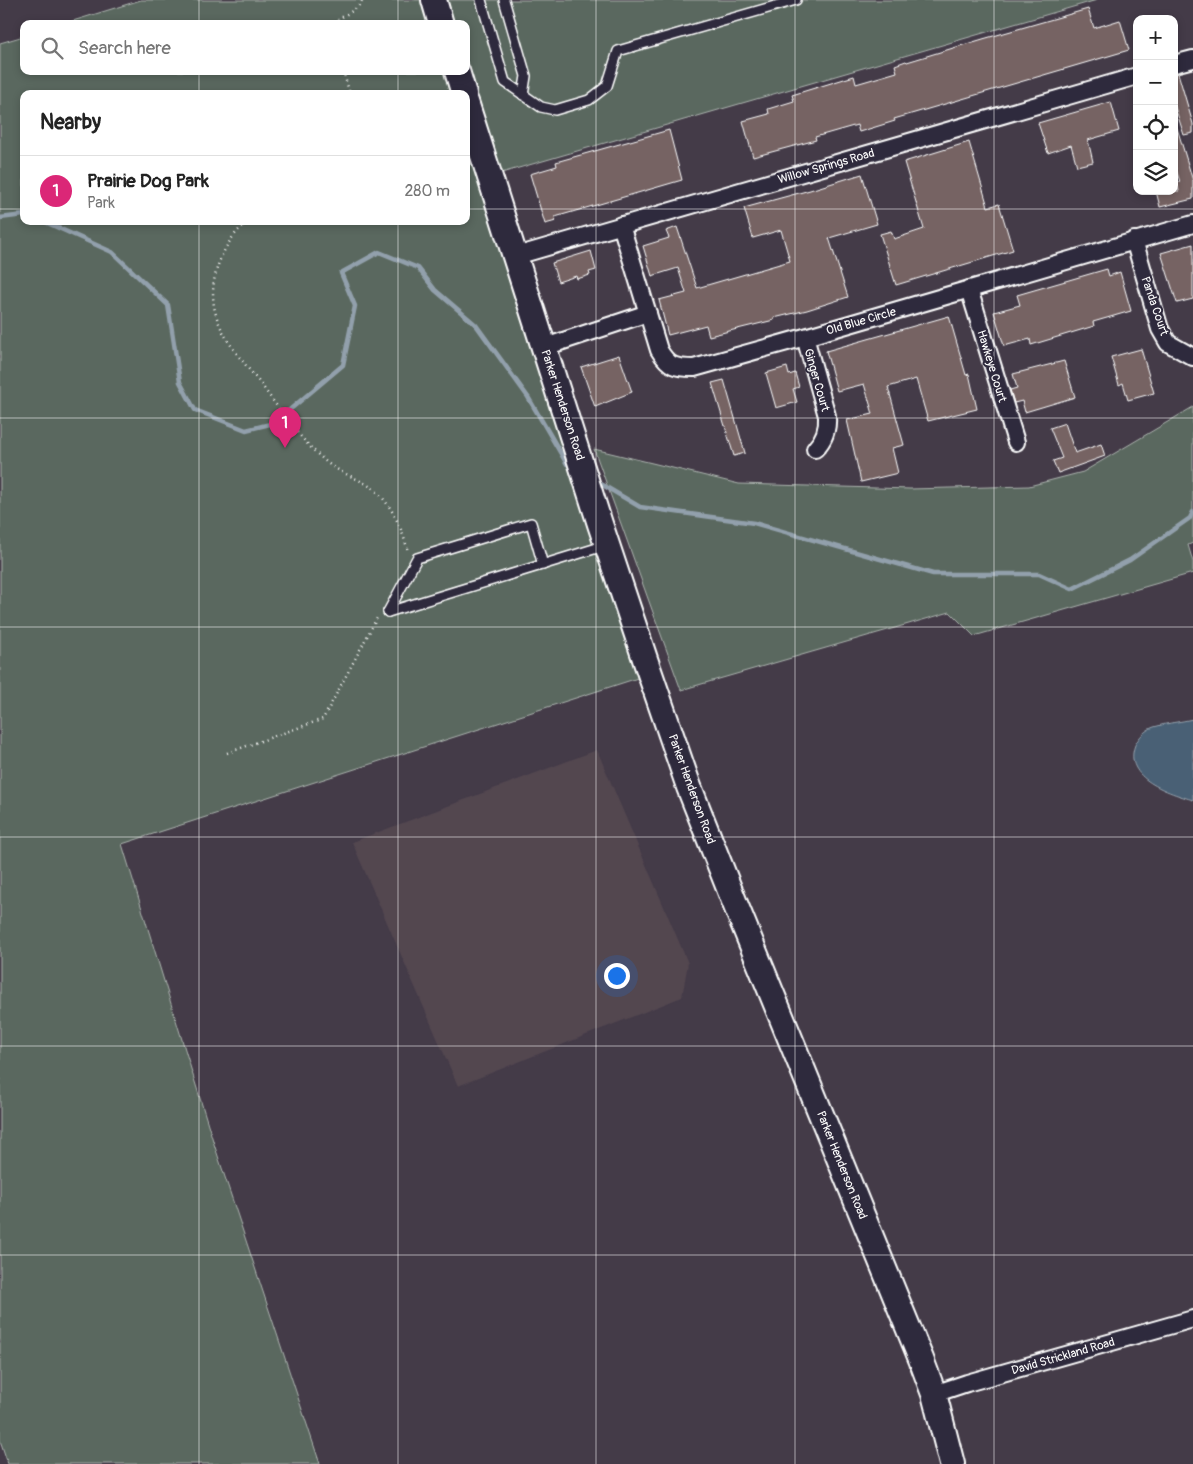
<!DOCTYPE html>
<meta charset="utf-8">
<style>
body{margin:0;font-family:Pangolin,sans-serif;background:#f2f2f2;color:#222}
.controls{position:absolute;right:15px;top:15px;display:grid;overflow:hidden;border-radius:10px;box-shadow:0 2px 8px #0003}
.controls button{width:45px;height:45px;display:grid;place-items:center;padding:0;border:0;border-bottom:1px solid #e0e0e0;background:#fff;color:#222;font:25px sans-serif}
.you{position:absolute;left:616px;top:975px;width:18px;height:18px;margin:-12px;border:4px solid #fff;border-radius:50%;background:#1a73e8;box-shadow:0 0 0 8px #1a73e833}
.badge{display:grid;place-items:center;width:32px;height:32px;border-radius:50%;background:#db2777;color:#fff;font-size:16px;font-weight:700}
.pin{position:absolute;translate:-50% -41px;filter:drop-shadow(0 1px 2px #0008)}
.pin::after{content:'';position:absolute;top:26px;width:18px;height:15px;background:inherit;clip-path:polygon(0 0,100% 0,50% 100%)}
.list{margin:0;padding:0;list-style:none}
h2{display:flex;justify-content:space-between;align-items:center;height:65px;margin:0;padding:0 20px;font-size:21px}
h2 small{font-size:16px;font-weight:400;color:#767676}
.list li{display:grid;grid-template-columns:32px 1fr auto;gap:15px;align-items:center;box-sizing:border-box;height:70px;padding:0 20px;border-top:1px solid #e0e0e0}
.list b{display:block;font-size:19px;white-space:nowrap}
.list p{margin:0;font-size:16px;white-space:nowrap;color:#767676}
.list em{font-size:16px;font-style:normal;color:#767676}
.icon{flex:none;width:28px;height:28px;fill:none;stroke:currentColor;stroke-width:2;stroke-linecap:round;stroke-linejoin:round}
.map{position:relative;flex:none;width:1193px;height:1464px;overflow:hidden}
.search{position:absolute;background:#fff;box-shadow:0 2px 8px #0003;left:20px;top:20px;width:450px;height:55px;display:flex;align-items:center;gap:12px;box-sizing:border-box;padding:0 18px;border-radius:10px;color:#767676;font-size:19px}
.panel{position:absolute;background:#fff;box-shadow:0 2px 8px #0003;left:20px;top:90px;width:450px;height:135px;border-radius:10px}
.map>svg:first-child{display:block}
</style>
<div class="map">
<svg width="1193" height="1464" viewBox="0 0 1193 1464">
<rect width="100%" height="100%" fill="#443b48"/>
<filter id="ink" filterUnits="userSpaceOnUse"><feTurbulence type="fractalNoise" baseFrequency=".02" numOctaves="2"/><feDisplacementMap in="SourceGraphic" scale="10" xChannelSelector="R" yChannelSelector="G"/><feConvolveMatrix kernelMatrix="1 2 1 2 8 2 1 2 1" color-interpolation-filters="sRGB"/></filter>
<g filter="url(#ink)">
<polygon fill="#534750" points="597,750 688,963 682,997 458,1086 352,842"/>
<g fill="#5a685f" stroke="#acb4af">
<polygon points="141,0 425,0 432,24 63,24"/>
<polygon points="444,0 1097,0 498,174 466,70 466,24 452,24"/>
<polygon points="24,36 24,71 448,71 455,94 24,94 24,221 466,221 466,129 644,676 122,844 214,1144 320,1464 8,1464 0,1440 0,43"/>
<polygon points="1193,407 1193,543 1188,545 1193,562 1193,573 974,636 950,612 681,690 594,449 739,484 910,489 1029,486 1083,472"/>
</g>
<path fill="#496074" stroke="#92a0ac" d="M1193,719V800C1170,793 1122,779 1135,745C1139,737 1145,730 1154,727C1166,723 1180,722 1193,719Z"/>
<g fill="none" stroke-linecap="round" stroke-linejoin="round">
<g stroke="#92a0ac" stroke-width="4.5">
<polyline points="0,218 24,215"/>
<polyline points="43,221 112,252 168,305 180,382 195,410 246,430 274,423 343,365 355,306 341,273 379,252 418,268 435,290 476,325 528,397 567,464 573,467"/>
<polyline points="596,481 640,507 754,523 933,574 1039,574 1072,589 1130,560 1190,518 1193,512"/>
</g>
</g>
<g fill="#766363" stroke="#fff">
<polygon points="1088,9 1094,28 1120,20 1129,50 894,119 895,121 859,132 857,125 815,137 816,140 753,157 743,121 769,114 768,109 794,101 792,95 854,76 856,84 897,72 895,65 906,61 907,62 983,39"/>
<polygon points="1178,73 1193,124 1193,133 1184,135 1174,104 1174,74"/>
<polygon points="1111,102 1119,131 1088,140 1093,162 1077,166 1071,145 1048,153 1038,123"/>
<polygon points="1174,128 1177,128 1193,181 1193,199 1160,207 1156,191 1179,191 1177,183 1180,182 1174,163"/>
<polygon points="669,130 682,180 555,217 556,221 545,224 530,174 557,166 556,162"/>
<polygon points="969,142 988,207 999,204 1013,250 896,285 880,234 891,231 894,239 924,229 904,162"/>
<polygon points="862,174 877,224 829,238 848,297 807,310 774,318 774,320 709,336 706,325 668,335 659,300 686,293 678,268 652,276 643,246 669,238 666,231 677,227 697,288 790,261 781,230 753,238 744,208 810,190"/>
<polygon points="1193,244 1193,299 1177,303 1161,253"/>
<polygon points="591,251 596,270 589,272 590,275 577,279 576,276 558,282 552,263"/>
<polygon points="1107,269 1109,276 1120,272 1131,311 1093,322 1094,326 1031,345 1030,339 1004,346 994,312 1020,305 1017,295"/>
<polygon points="949,316 966,375 969,374 977,409 928,421 916,379 888,387 904,445 892,448 898,473 861,482 847,420 873,414 864,384 837,391 826,351"/>
<polygon points="1141,349 1154,393 1128,400 1123,383 1119,385 1111,357"/>
<polygon points="619,355 632,392 595,407 581,367"/>
<polygon points="1064,361 1075,397 1025,412 1022,401 1014,403 1010,390 1017,388 1013,374"/>
<polygon points="787,367 789,375 795,373 799,387 793,389 797,402 776,408 766,373"/>
<polygon points="724,380 745,453 734,456 712,383"/>
<polygon points="1065,423 1075,453 1101,444 1105,456 1058,473 1053,461 1062,458 1050,428"/>
</g>
<g fill="none" stroke-linecap="round" stroke-linejoin="round">
<defs>
<g id="lane">
<polyline points="481,0 505,82 541,107 555,110 589,100 607,86 618,51 796,0"/>
<polyline points="504,0 526,76 523,95"/>
<polyline points="388,612 607,545"/>
<polyline points="388,612 417,558 531,523 543,565"/>
</g>
<g id="street">
<polyline points="1174,64 1193,59"/>
<path d="M621,225L659,350C669,367 676,368 694,368L805,337L1193,224"/>
<polyline points="1134,240 1160,329 1168,343 1193,357"/>
<polyline points="516,256 1137,76"/>
<polyline points="969,289 1016,442"/>
<path d="M805,337L827,416C828,429 824,440 815,449"/>
<polyline points="545,347 648,313"/>
<polyline points="934,1394 967,1383 1193,1319"/>
</g>
<g id="secondary">
<polyline points="434,0 441,24"/>
<polyline points="457,71 464,94"/>
<polyline points="466,102 600,524 646,662 689,787 736,906 921,1359 934,1394 952,1464"/>
</g>
</defs>
<use href="#lane" stroke="#fff" stroke-width="12"/>
<use href="#street" stroke="#fff" stroke-width="20"/>
<use href="#secondary" stroke="#fff" stroke-width="28"/>
<g stroke="#fff" stroke-width="2.5" stroke-dasharray="1 4" stroke-linecap="butt">
<path d="M335,24C342,13 357,13 362,0"/>
<polyline points="343,71 350,94"/>
<path d="M251,221C246,225 240,228 236,233C217,256 207,289 217,318C226,344 247,366 263,387C282,413 300,439 324,460C339,474 361,478 376,491C393,507 402,529 408,551"/>
<polyline points="227,753 323,719 378,616"/>
</g>
<use href="#lane" stroke="#2f2a3d" stroke-width="9"/>
<use href="#street" stroke="#2f2a3d" stroke-width="16"/>
<use href="#secondary" stroke="#2f2a3d" stroke-width="24"/>
</g>
</g>
<path fill="none" stroke="#fff" stroke-width="1" stroke-opacity="0.55" d="M199,0V24M398,0V24M596,0V1464M795,0V1464M994,0V1464M199,71V94M398,71V94M0,209H24M466,209H1193M199,221V1464M398,221V1464M0,418H1193M0,627H1193M0,837H1193M0,1046H1193M0,1255H1193"/>
<g text-anchor="middle" stroke-width="4" stroke-linejoin="round" paint-order="stroke">
<g font-size="12" fill="#fff" stroke="#2f2a3d">
<text transform="translate(826 166) rotate(-16)" y="4">Willow Springs Road</text>
<text transform="translate(1155 306) rotate(71)" y="4">Panda Court</text>
<text transform="translate(861 321) rotate(-16)" y="4">Old Blue Circle</text>
<text transform="translate(992 366) rotate(73)" y="4">Hawkeye Court</text>
<text transform="translate(817 380) rotate(74)" y="4">Ginger Court</text>
<text transform="translate(563 405) rotate(72)" y="4">Parker Henderson Road</text>
<text transform="translate(692 789) rotate(70)" y="4">Parker Henderson Road</text>
<text transform="translate(842 1165) rotate(68)" y="4">Parker Henderson Road</text>
<text transform="translate(1063 1356) rotate(-16)" y="4">David Strickland Road</text>
</g>
</g>
</svg>
<div class="controls">
<button>+</button>
<button>−</button>
<button><svg class="icon" aria-label="locate" viewBox="0 0 24 24"><circle cx="12" cy="12" r="6"/><path d="M12 2v4M12 18v4M2 12h4M18 12h4"/></svg></button>
<button><svg class="icon" aria-label="layers" viewBox="0 0 24 24"><path d="M12 4l9 5-9 5-9-5zM3 14l9 5 9-5"/></svg></button>
</div>
<div class="you"></div>
<div class="pin badge" style="left:285px;top:448px">1</div>
<div class="search"><svg class="icon" aria-label="search" viewBox="0 0 24 24"><circle cx="10" cy="10" r="6"/><path d="M15 15l6 6"/></svg>Search here</div>
<section class="panel">
<h2>Nearby<small></small></h2>
<ul class="list">
<li><span class="badge">1</span><div><b>Prairie Dog Park</b><p>Park</p></div><em>280 m</em></li>
</ul>
</section>
</div>
